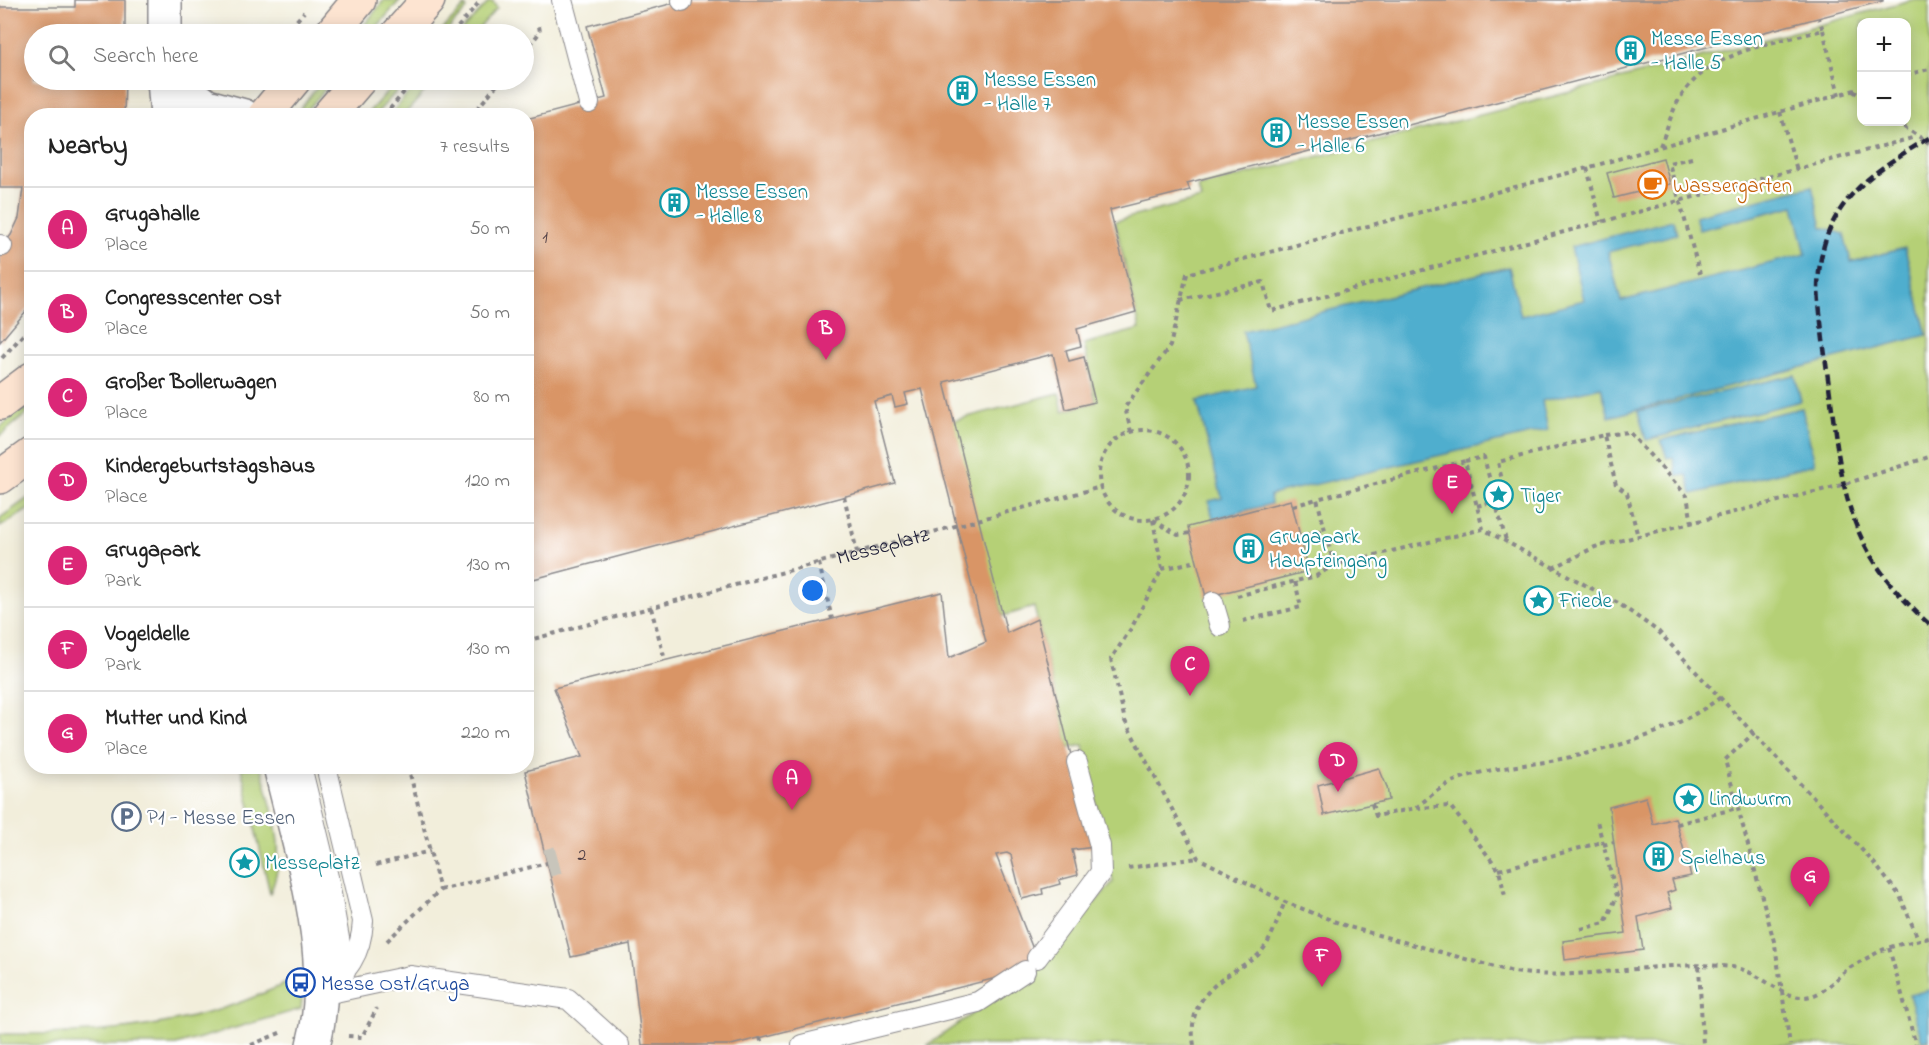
<!DOCTYPE html>
<meta charset="utf-8">
<style>
body{margin:0;font-family:"Indie Flower",sans-serif;background:#f2f2f2;color:#222}
.controls{position:absolute;right:18px;top:18px;display:grid;overflow:hidden;border-radius:12px;box-shadow:0 3px 15px #0003}
.controls button{width:54px;height:54px;display:grid;place-items:center;padding:0;border:0;border-bottom:2px solid #e0e0e0;background:#fff;color:#222;font:30px sans-serif}
.you{position:absolute;left:813px;top:591px;width:21px;height:21px;margin:-15px;border:4px solid #fff;border-radius:50%;background:#1a73e8;box-shadow:0 0 0 9px #1a73e833}
.badge{display:grid;place-items:center;width:39px;height:39px;border-radius:50%;background:#db2777;color:#fff;font-size:20px;font-weight:700}
.pin{position:absolute;translate:-50% -50px;filter:drop-shadow(0 2px 3px #0008)}
.pin::after{content:'';position:absolute;top:32px;width:21px;height:18px;background:inherit;clip-path:polygon(0 0,100% 0,50% 100%)}
.list{margin:0;padding:0;list-style:none}
h2{display:flex;justify-content:space-between;align-items:center;height:78px;margin:0;padding:0 24px;font-size:26px}
h2 small{font-size:20px;font-weight:400;color:#767676}
.list li{display:grid;grid-template-columns:39px 1fr auto;gap:18px;align-items:center;box-sizing:border-box;height:84px;padding:0 24px;border-top:2px solid #e0e0e0}
.list b{display:block;font-size:22px;white-space:nowrap}
.list p{margin:0;font-size:20px;white-space:nowrap;color:#767676}
.list em{font-size:20px;font-style:normal;color:#767676}
.icon{flex:none;width:33px;height:33px;fill:none;stroke:currentColor;stroke-width:2;stroke-linecap:round;stroke-linejoin:round}
.map{position:relative;flex:none;width:1929px;height:1045px;overflow:hidden}
.search{position:absolute;background:#fff;box-shadow:0 3px 15px #0003;left:24px;top:24px;width:510px;height:66px;display:flex;align-items:center;gap:15px;box-sizing:border-box;padding:0 21px;border-radius:33px;color:#767676;font-size:22px}
.panel{position:absolute;background:#fff;box-shadow:0 3px 15px #0003;left:24px;top:108px;width:510px;height:666px;border-radius:24px}
.map>svg:first-child{display:block}
</style>
<div class="map">
<svg width="1929" height="1045" viewBox="0 0 1929 1045">
<rect width="100%" height="100%" fill="#fff"/>
<filter id="ink" filterUnits="userSpaceOnUse"><feTurbulence type="fractalNoise" baseFrequency=".0167" numOctaves="2"/><feDisplacementMap in="SourceGraphic" scale="12" xChannelSelector="R" yChannelSelector="G"/><feConvolveMatrix kernelMatrix="1 2 1 2 8 2 1 2 1" color-interpolation-filters="sRGB"/></filter>
<filter id="wash" filterUnits="userSpaceOnUse"><feTurbulence type="fractalNoise" baseFrequency=".008" numOctaves="4" result="noise"/><feDisplacementMap in="SourceGraphic" scale="24" xChannelSelector="R" yChannelSelector="G"/><feGaussianBlur stdDeviation="1.35" result="paint"/><feColorMatrix in="noise" values="0 0 0 0 0 0 0 0 0 0 0 0 0 0 0 0 0 1.4 0 .05"/><feComposite in="paint" operator="in"/></filter>
<g filter="url(#wash)">
<rect width="100%" height="100%" fill="#f2eedb"/>
<g fill="#b5d076" stroke="#6c7958" stroke-width="1.5" fill-rule="evenodd">
<polygon points="384,0 400,0 371,34 357,34"/>
<path d="M1911,0H1929V1045H928L1034,970L1113,882L1083,745L1069,748L1034,607L1003,616L948,422L1059,393L1063,411L1096,402L1084,344L1140,329L1115,221L1201,199L1198,187L1574,91ZM1862,22H1906V122H1862Z"/>
<polygon points="489,2 493,2 497,8 474,34 458,34"/>
<polygon points="465,6 467,9 444,34 438,34"/>
<polygon points="323,80 333,80 303,115 295,115"/>
<polygon points="398,80 407,80 375,115 366,115"/>
<polygon points="419,80 435,80 404,115 390,115"/>
<polygon points="28,409 26,414 0,436 0,427 19,411"/>
<polygon points="31,496 31,508 0,527 0,518"/>
<path d="M241,768L261,767C271,808 289,852 270,893Z"/>
<path d="M301,977L304,980L301,1009L176,1045H0V1034C78,1035 158,1031 233,1005C256,997 278,987 301,977Z"/>
</g>
<g fill="#50aece" stroke="#396884" stroke-width="1.5">
<polygon points="1812,186 1822,227 1844,234 1851,262 1905,248 1927,335 1609,417 1601,387 1542,401 1548,430 1270,495 1271,504 1213,519 1209,501 1222,498 1197,401 1256,386 1243,331 1509,267 1521,316 1584,300 1571,247 1673,220 1677,234 1608,252 1621,301 1806,254 1794,206 1699,230 1695,216"/>
<polygon points="1795,375 1801,401 1646,440 1638,411"/>
<polygon points="1802,408 1815,464 1692,494 1687,475 1677,476 1673,457 1667,458 1661,440"/>
<polygon points="1929,990 1929,1039 1922,1041 1909,995"/>
</g>
<g id="blocks">
<g fill="#d99566">
<polygon points="75,0 125,0 125,34 34,34 34,80 125,80 124,116 32,116 32,304 0,342 0,248 11,235 19,218 23,188 0,188 0,7 75,7"/>
<polygon points="685,0 1883,0 1883,1 1187,183 1190,190 1110,210 1136,312 1077,329 1081,346 1066,350 1069,361 1084,357 1095,402 1066,409 1053,354 944,382 1007,633 1037,619 1094,847 1072,850 1078,875 1059,880 1060,884 1042,889 1043,894 1022,899 1011,855 1007,853 996,855 1040,967 731,1045 642,1045 630,944 571,957 547,863 525,771 582,757 554,688 942,592 949,658 986,642 922,389 905,393 908,404 895,407 892,396 874,401 895,483 526,581 526,119 606,98 587,26"/>
<polygon points="1663,158 1670,184 1614,198 1607,173"/>
<polygon points="1291,500 1309,571 1206,597 1188,527"/>
<polygon points="1379,768 1387,787 1389,800 1324,815 1318,785"/>
<polygon points="1646,797 1653,824 1675,818 1691,876 1672,880 1675,890 1667,893 1672,908 1638,917 1643,950 1565,960 1563,941 1626,933 1609,807"/>
</g>
</g>
</g>
<g filter="url(#ink)">
<use href="#blocks" fill-opacity="0" stroke="#8a888b" stroke-width="1.5"/>
<g fill="none" stroke-linecap="round" stroke-linejoin="round">
<polyline stroke="#c8c5bb" stroke-width="28" stroke-dasharray="28 14" stroke-linecap="butt" points="547,863 558,860"/>
<defs>
<g id="service">
<polyline points="562,0 589,103"/>
<polyline points="682,0 682,1"/>
<polyline points="0,245 2,246"/>
<polyline points="1213,602 1220,626"/>
<polyline points="301,766 328,877 345,972"/>
<polyline points="1037,958 1101,872 1100,846 1077,762"/>
<polyline points="321,995 410,976 568,999 619,1045"/>
<path d="M321,995C346,971 361,958 363,921L326,766"/>
<polyline points="802,1045 978,1002 1025,971"/>
</g>
<g id="minor">
<polyline points="165,34 165,0"/>
<polyline points="164,80 167,116"/>
<polyline points="172,80 207,106 244,116"/>
<path d="M280,766C300,852 337,958 313,1045"/>
</g>
<g id="secondary">
<polyline points="331,34 359,0"/>
<polyline points="398,34 428,0"/>
<polyline points="264,116 294,80"/>
<polyline points="328,116 359,80"/>
<polyline points="0,403 32,379"/>
<polyline points="0,477 32,454"/>
</g>
</defs>
<use href="#service" stroke="#8a888b" stroke-width="22"/>
<use href="#minor" stroke="#8a888b" stroke-width="36"/>
<use href="#secondary" stroke="#8a888b" stroke-width="36"/>
<g stroke="#8a888b" stroke-width="4" stroke-dasharray="4.5 4.5" stroke-linecap="butt">
<polyline points="1823,30 1839,95"/>
<polyline points="285,34 304,12"/>
<polyline points="452,34 481,0"/>
<polyline points="524,52 540,32 539,26"/>
<polyline points="1906,75 1929,69"/>
<polyline points="1853,91 1862,97"/>
<polyline points="1780,112 1797,170"/>
<polyline points="384,116 414,80"/>
<polyline points="471,116 501,80"/>
<polyline points="1896,122 1929,143"/>
<path d="M1660,146C1667,130 1672,109 1682,95C1712,50 1775,43 1823,30L1819,18"/>
<polyline points="1692,158 1669,163 1700,274"/>
<polyline points="1587,168 1601,222"/>
<polyline points="1180,300 1263,282 1271,311 1916,137"/>
<polyline points="2,358 32,325"/>
<circle cx="1144" cy="475" r="45"/>
<polyline points="1131,432 1125,407 1170,346 1187,274 1587,168 1862,88"/>
<polyline points="1604,435 1629,432 1687,496 1692,523"/>
<polyline points="1465,461 1484,457 1495,501 1506,499 1498,462 1604,435 1616,485 1627,493 1638,537"/>
<polyline points="844,496 857,552"/>
<polyline points="1293,506 1317,499"/>
<polyline points="1477,506 1495,501 1507,544"/>
<path d="M1153,520L1162,569L1132,627L1111,659L1125,721L1198,858L1285,902L1349,927L1513,972C1587,982 1659,959 1732,967C1758,970 1781,998 1803,997C1823,997 1834,979 1848,969C1858,962 1870,957 1880,951C1895,944 1914,942 1929,938"/>
<polyline points="1153,520 1178,535 1190,533"/>
<polyline points="1300,536 1324,530"/>
<polyline points="819,563 832,619"/>
<polyline points="1334,565 1317,499 1465,461 1483,529"/>
<polyline points="1553,568 1595,547 1842,485 1929,457"/>
<polyline points="1162,569 1197,561"/>
<polyline points="1237,596 1316,576 1334,565 1483,529 1618,603 1659,632 1874,863 1900,896 1919,941"/>
<polyline points="651,608 665,660"/>
<polyline points="1243,621 1301,607 1295,581"/>
<path id="s1" d="M526,641L1101,487"/>
<polyline points="1755,732 1725,760 1775,945 1790,1045"/>
<polyline points="408,766 440,890"/>
<polyline points="1372,804 1376,816 1416,808 1450,806 1499,870 1505,896"/>
<path d="M1416,808C1424,801 1432,794 1441,788C1473,768 1520,767 1556,760C1613,749 1674,732 1721,697"/>
<polyline points="1677,824 1737,808"/>
<polyline points="1603,845 1614,842"/>
<polyline points="376,865 430,851"/>
<polyline points="1128,868 1198,858"/>
<polyline points="1499,870 1602,842"/>
<polyline points="440,890 547,863"/>
<polyline points="1581,929 1605,923 1617,896 1597,821"/>
<polyline points="387,941 440,890"/>
<polyline points="1889,948 1916,1045"/>
<polyline points="1699,966 1703,1045"/>
<polyline points="348,1036 362,1037 377,1008"/>
<polyline points="760,1037 762,1045"/>
<polyline points="251,1045 282,1032"/>
<path d="M1194,1045C1188,1012 1203,991 1231,973C1239,967 1250,962 1258,955C1272,942 1277,919 1285,902"/>
</g>
<use href="#service" stroke="#fff" stroke-width="20"/>
<use href="#minor" stroke="#fff" stroke-width="33"/>
<use href="#secondary" stroke="#fde4d1" stroke-width="33"/>
<path stroke="#22223b" stroke-width="4.5" stroke-dasharray="9 4.5" stroke-linecap="butt" d="M1929,138C1864,176 1819,208 1818,290C1821,330 1827,370 1832,409C1844,506 1854,556 1929,624"/>
</g>
</g>
<defs>
<symbol id="building-ring" viewBox="-11 -11 22 22"><circle r="9.5" fill="#fff" stroke="#0f9aa8" stroke-width="1.5"/><path d="M-4-6H4V6H1V3H-1V6H-4ZM-2.5-4.3h1.7v1.8h-1.7ZM.8-4.3h1.7v1.8H.8ZM-2.5-1h1.7V.8h-1.7ZM.8-1h1.7V.8H.8Z" fill="#0f9aa8"/></symbol>
<symbol id="cafe-ring" viewBox="-11 -11 22 22"><circle r="9.5" fill="#fff" stroke="#e8710a" stroke-width="1.5"/><path d="M-5.5-4.5H6V0H3Q3 3.5 0 3.5H-2.5Q-5.5 3.5-5.5 0ZM3-3.2v2h1.7v-2ZM-6 4.5H4V6H-6Z" fill="#e8710a"/></symbol>
<symbol id="sight-ring" viewBox="-11 -11 22 22"><circle r="9.5" fill="#fff" stroke="#0f9aa8" stroke-width="1.5"/><path d="M0-6L1.8-2.2L6-1.7L2.9 1.2L3.7 5.4L0 3.3L-3.7 5.4L-2.9 1.2L-6-1.7L-1.8-2.2Z" fill="#0f9aa8"/></symbol>
<symbol id="parking-ring" viewBox="-11 -11 22 22"><circle r="9.5" fill="#fff" stroke="#5c6f8a" stroke-width="1.5"/><path d="M-3.5-5.5H1a3.5 3.5 0 0 1 0 7H-1V5.5H-3.5ZM-1-3.4V-.6H.8a1.4 1.4 0 0 0 0-2.8Z" fill="#5c6f8a"/></symbol>
<symbol id="bus-ring" viewBox="-11 -11 22 22"><circle r="9.5" fill="#fff" stroke="#1a4fb4" stroke-width="1.5"/><path d="M-5-6H5V4H4V6H2V4H-2V6H-4V4H-5ZM-3.5-4V0h7V-4ZM-3.5 1.2v1.5H-2V1.2ZM2 1.2v1.5H3.5V1.2Z" fill="#1a4fb4"/></symbol>
</defs>
<g fill-rule="evenodd">
<use href="#building-ring" x="1614" y="34" width="33" height="33"/>
<use href="#building-ring" x="946" y="74" width="33" height="33"/>
<use href="#building-ring" x="1260" y="116" width="33" height="33"/>
<use href="#cafe-ring" x="1636" y="168" width="33" height="33"/>
<use href="#building-ring" x="658" y="186" width="33" height="33"/>
<use href="#sight-ring" x="1482" y="478" width="33" height="33"/>
<use href="#building-ring" x="1232" y="532" width="33" height="33"/>
<use href="#sight-ring" x="1522" y="584" width="33" height="33"/>
<use href="#sight-ring" x="1672" y="782" width="33" height="33"/>
<use href="#parking-ring" x="110" y="800" width="33" height="33"/>
<use href="#building-ring" x="1642" y="840" width="33" height="33"/>
<use href="#sight-ring" x="228" y="846" width="33" height="33"/>
<use href="#bus-ring" x="284" y="966" width="33" height="33"/>
</g>
<g text-anchor="middle" stroke-width="4.5" stroke-linejoin="round" paint-order="stroke">
<g font-size="18" fill="#503f46">
<text x="545" y="242">1</text>
<text x="582" y="860">2</text>
</g>
<g font-size="21" fill="#0d838f" stroke="#fff" text-anchor="start">
<text x="1651" y="45">Messe Essen<tspan x="1651" dy="24">- Halle 5</tspan></text>
<text x="984" y="86">Messe Essen<tspan x="984" dy="24">- Halle 7</tspan></text>
<text x="1297" y="128">Messe Essen<tspan x="1297" dy="24">- Halle 6</tspan></text>
<text x="696" y="198">Messe Essen<tspan x="696" dy="24">- Halle 8</tspan></text>
<text x="1520" y="502">Tiger</text>
<text x="1269" y="543">Grugapark<tspan x="1269" dy="24">Haupteingang</tspan></text>
<text x="1559" y="607">Friede</text>
<text x="1709" y="805">Lindwurm</text>
<text x="1680" y="864">Spielhaus</text>
<text x="265" y="869">Messeplatz</text>
</g>
<g font-size="21" fill="#c56008" stroke="#fff" text-anchor="start">
<text x="1673" y="192">Wassergarten</text>
</g>
<g font-size="21" fill="#22223b" stroke="#fff">
<text dy="7" stroke="none"><textPath href="#s1" startOffset="369">Messeplatz</textPath></text>
</g>
<g font-size="21" fill="#4e5e75" stroke="#fff" text-anchor="start">
<text x="147" y="824">P1 - Messe Essen</text>
</g>
<g font-size="21" fill="#164399" stroke="#fff" text-anchor="start">
<text x="321" y="990">Messe Ost/Gruga</text>
</g>
</g>
</svg>
<div class="controls">
<button>+</button>
<button>−</button>
</div>
<div class="you"></div>
<div class="pin badge" style="left:792px;top:810px">A</div>
<div class="pin badge" style="left:826px;top:360px">B</div>
<div class="pin badge" style="left:1190px;top:696px">C</div>
<div class="pin badge" style="left:1338px;top:792px">D</div>
<div class="pin badge" style="left:1452px;top:514px">E</div>
<div class="pin badge" style="left:1322px;top:987px">F</div>
<div class="pin badge" style="left:1810px;top:907px">G</div>
<div class="search"><svg class="icon" aria-label="search" viewBox="0 0 24 24"><circle cx="10" cy="10" r="6"/><path d="M15 15l6 6"/></svg>Search here</div>
<section class="panel">
<h2>Nearby<small>7 results</small></h2>
<ul class="list">
<li><span class="badge">A</span><div><b>Grugahalle</b><p>Place</p></div><em>50 m</em></li>
<li><span class="badge">B</span><div><b>Congresscenter Ost</b><p>Place</p></div><em>50 m</em></li>
<li><span class="badge">C</span><div><b>Großer Bollerwagen</b><p>Place</p></div><em>80 m</em></li>
<li><span class="badge">D</span><div><b>Kindergeburtstagshaus</b><p>Place</p></div><em>120 m</em></li>
<li><span class="badge">E</span><div><b>Grugapark</b><p>Park</p></div><em>130 m</em></li>
<li><span class="badge">F</span><div><b>Vogeldelle</b><p>Park</p></div><em>130 m</em></li>
<li><span class="badge">G</span><div><b>Mutter und Kind</b><p>Place</p></div><em>220 m</em></li>
</ul>
</section>
</div>
